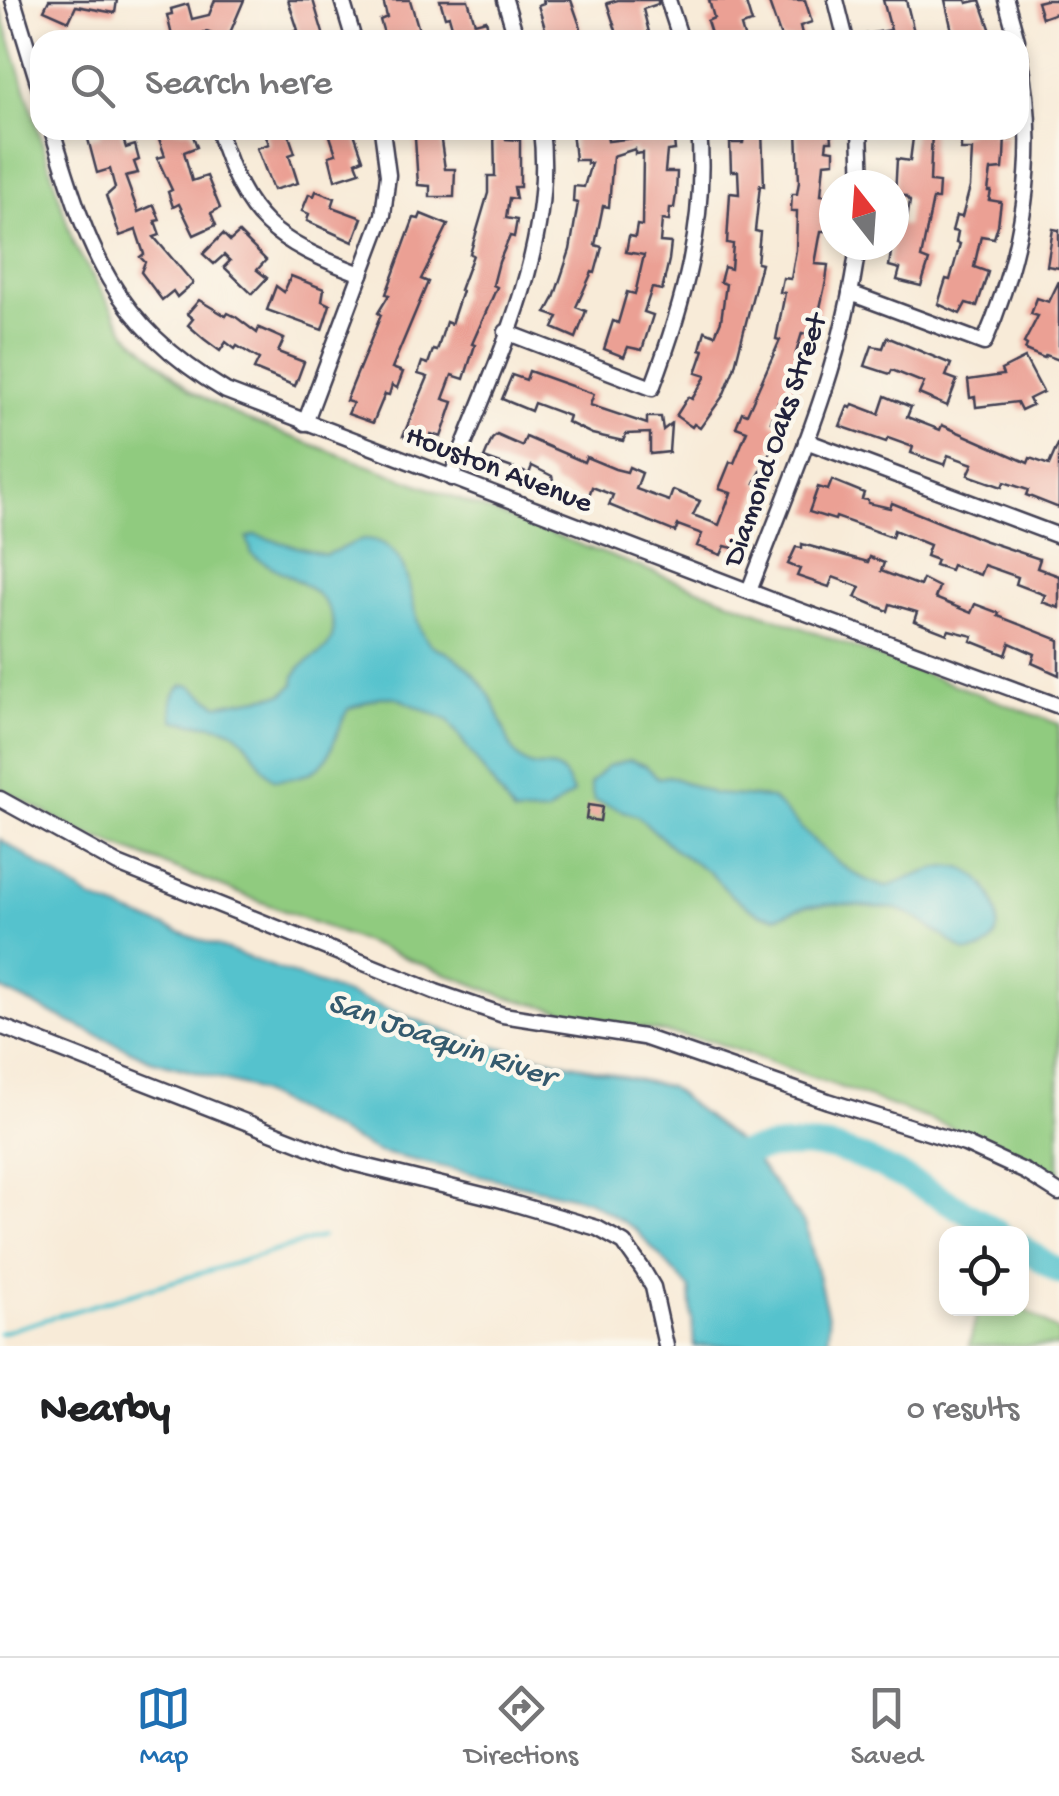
<!DOCTYPE html>
<style>
body{margin:0;font-family:"Gochi Hand",sans-serif;background:#f2f2f2;color:#202124}
.controls{position:absolute;right:30px;bottom:30px;display:grid;overflow:hidden;border-radius:20px;box-shadow:0 5px 15px #0003}
.controls button{width:90px;height:90px;display:grid;place-items:center;padding:0;border:0;border-bottom:2px solid #e0e0e0;background:#fff;color:#202124;font:50px sans-serif}
.compass{position:absolute;left:819px;top:170px;width:90px;height:90px;border-radius:50%;background:#fff;box-shadow:0 5px 15px #0003;rotate:343deg}
.list{margin:0;padding:0;list-style:none}
h2{display:flex;justify-content:space-between;align-items:center;height:130px;margin:0;padding:0 40px;font-size:42px}
h2 small{font-size:32px;font-weight:400;color:#757577}
.icon{flex:none;width:55px;height:55px;fill:none;stroke:currentColor;stroke-width:2;stroke-linecap:round;stroke-linejoin:round}
.map{position:relative;flex:none;width:1059px;height:1346px;overflow:hidden}
.search{position:absolute;background:#fff;box-shadow:0 5px 15px #0003;left:30px;right:30px;top:30px;height:110px;display:flex;align-items:center;gap:25px;box-sizing:border-box;padding:0 35px;border-radius:30px;color:#757577;font-size:38px}
.sheet{height:310px;background:#fff}
nav{display:flex;justify-content:space-around;align-items:center;box-sizing:border-box;height:140px;border-top:2px solid #e0e0e0;background:#fff;font-size:28px;color:#757577}
nav a{display:grid;justify-items:center;gap:5px}
nav .on{color:#1f6fb2}
.map>svg:first-child{display:block}
</style>
<div class="map">
<svg width="1059" height="1346" viewBox="0 0 1059 1346">
<rect width="100%" height="100%" fill="#fbf7ec"/>
<filter id="ink" filterUnits="userSpaceOnUse"><feTurbulence type="fractalNoise" baseFrequency=".01" numOctaves="2"/><feDisplacementMap in="SourceGraphic" scale="20" xChannelSelector="R" yChannelSelector="G"/><feConvolveMatrix kernelMatrix="1 2 1 2 8 2 1 2 1" color-interpolation-filters="sRGB"/></filter>
<filter id="wash" filterUnits="userSpaceOnUse"><feTurbulence type="fractalNoise" baseFrequency=".0048" numOctaves="4" result="noise"/><feDisplacementMap in="SourceGraphic" scale="40" xChannelSelector="R" yChannelSelector="G"/><feGaussianBlur stdDeviation="2.25" result="paint"/><feColorMatrix in="noise" values="0 0 0 0 0 0 0 0 0 0 0 0 0 0 0 0 0 1.4 0 .05"/><feComposite in="paint" operator="in"/></filter>
<g filter="url(#wash)">
<rect width="100%" height="100%" fill="#f8ebd8"/>
<g fill="#90cb7f" stroke="#59765d" stroke-width="2.5">
<polygon points="0,7 74,245 126,332 191,391 244,419 1059,724 1059,1173 948,1126 714,1042 612,1023 506,997 81,832 0,788"/>
<polygon points="1022,1308 1059,1332 1059,1346 969,1346 978,1309"/>
</g>
<g fill="#55c2cd" stroke="#3c7284" stroke-width="2.5">
<path d="M255,535L325,555L364,539C419,541 404,615 429,643C434,648 443,650 449,654C466,664 481,681 491,698C502,715 506,748 521,760C543,778 557,750 573,793L547,813L514,814L448,720L395,697H379L348,709C326,751 335,777 274,780C257,766 252,741 231,730C212,721 192,726 174,720C171,705 169,695 183,685L191,686L218,705L283,694L294,685C293,657 331,660 333,632C336,586 279,577 252,554L247,538Z"/>
<path d="M630,760L646,766L658,778L669,776L714,794L771,798C804,829 840,876 886,887C905,881 927,869 947,867C995,862 1023,953 966,952L912,915L897,909L839,904L807,906L776,917L760,914L732,896L709,872L675,850L638,816L594,800L590,784L607,766Z"/>
<polygon points="0,839 93,900 473,1041 669,1087 748,1150 806,1226 828,1317 829,1346 694,1346 690,1289 635,1229 587,1200 378,1152 248,1087 150,1060 0,989"/>
</g>
<g fill="none" stroke-linecap="round" stroke-linejoin="round">
<polyline stroke="#55c2cd" stroke-width="4" points="0,1333 322,1237"/>
<g stroke="#55c2cd" stroke-width="25">
<path d="M716,1160C749,1149 789,1143 825,1147C867,1152 963,1209 1000,1234"/>
<polyline points="1022,1247 1059,1272"/>
</g>
</g>
<g id="blocks">
<g fill="#eba094">
<polygon points="49,0 117,0 115,13 76,6 69,21 44,10"/>
<polygon points="215,0 244,0 227,40 207,32 173,40 167,15 172,14 171,9 188,4 192,19 209,15"/>
<polygon points="288,0 313,0 325,40 274,40 298,30"/>
<polygon points="383,0 410,0 422,40 386,40 380,20 387,17"/>
<polygon points="440,0 468,0 475,23 486,20 491,40 456,40 449,16 445,17"/>
<polygon points="543,0 571,0 585,40 562,40 560,34 548,38 538,5 544,3"/>
<polygon points="618,0 658,0 658,4 643,9 651,40 619,40 607,3"/>
<polygon points="709,0 745,0 752,23 741,26 745,40 713,40 707,21 714,18"/>
<polygon points="768,0 805,0 812,22 800,26 803,38 782,40"/>
<polygon points="883,0 906,0 916,40 866,40 866,34 891,30"/>
<polygon points="945,0 966,0 967,3 980,0 992,34 982,37 983,40 954,40"/>
<polygon points="1045,0 1059,0 1059,12 1042,18 1037,2"/>
<polygon points="100,130 120,130 126,148 135,145 139,160 134,162 138,173 125,176 138,212 154,205 160,220 155,221 160,235 154,237 193,283 177,297 173,291 162,300 141,272 145,262 140,257 144,254 136,230 120,236 106,196 115,188 110,169 97,173 88,139 101,136"/>
<polygon points="156,130 191,130 197,147 184,152 192,181 207,176 220,208 211,213 216,225 194,235 179,204 173,207 168,192 172,190 157,158 165,156"/>
<polygon points="276,130 287,130 295,153 289,155 298,183 273,190 257,148 269,144 265,133"/>
<polygon points="328,130 353,130 363,159 356,162 360,172 335,180 329,156 336,154"/>
<polygon points="430,130 431,135 440,134 445,169 455,169 454,197 430,197 430,186 418,185 415,138 417,131"/>
<polygon points="494,130 504,130 506,139 520,140 520,187 514,187 516,199 509,198 506,218 517,220 514,237 510,236 499,262 493,285 497,287 472,344 475,345 464,379 452,375 443,399 453,402 441,437 431,434 428,444 403,436 428,377 418,374 422,362 428,364 433,350 437,351 446,322 451,324 462,291 460,290 473,255 470,254 488,193 488,176 495,176"/>
<polygon points="572,130 606,130 608,141 634,138 647,131 673,130 675,150 667,151 665,172 677,172 676,195 674,208 670,208 669,221 662,220 660,242 671,243 669,260 662,290 652,288 644,312 653,315 642,350 628,347 624,357 604,349 613,321 618,323 627,292 635,294 644,255 626,252 629,236 635,237 637,225 642,226 643,153 635,154 635,149 613,156 609,207 603,206 595,245 602,247 595,273 592,272 576,307 586,311 576,338 553,328 558,317 546,313 554,298 570,250 578,203 573,202 574,186 584,187 591,163 587,164 587,160 575,160"/>
<polygon points="745,130 762,130 764,186 760,185 755,231 760,232 757,263 761,264 734,369 723,396 700,428 694,424 692,427 676,416 688,397 692,399 706,376 696,373 704,350 700,349 705,331 715,335 721,321 726,284 720,282 724,267 731,269 733,244 727,243 730,193 739,194 738,171 731,171 730,143 743,143"/>
<polygon points="797,130 831,130 832,141 827,141 826,149 834,150 834,162 824,163 821,195 833,196 832,231 821,231 815,264 828,265 826,281 814,335 802,333 796,353 795,365 805,369 792,402 780,398 771,422 782,427 755,483 761,484 737,549 725,546 721,555 697,546 702,534 678,525 675,532 609,505 613,495 592,487 588,499 554,484 552,476 532,466 529,474 484,458 492,439 497,435 522,446 526,437 584,462 586,457 615,469 627,472 629,467 642,473 636,489 669,501 673,490 700,501 693,515 719,525 731,493 719,489 730,462 734,463 747,431 736,427 742,412 747,414 780,340 776,339 785,293 780,292 783,278 791,279 796,250 797,211 791,211 792,194 797,194 799,182"/>
<polygon points="914,130 932,130 930,182 939,183 938,199 933,199 921,258 929,261 921,286 897,280 900,269 889,266 895,224 906,226 910,201 906,196 895,195 897,159 910,161"/>
<polygon points="968,130 993,130 993,136 1005,135 1004,158 1003,169 991,170 988,191 991,191 989,200 1001,202 998,225 994,238 981,236 974,267 988,272 984,285 977,306 966,303 960,314 938,304 946,279 950,280 960,244 956,243 958,232 952,231 956,216 962,217 970,187 972,150 961,150 961,134 967,134"/>
<polygon points="316,191 335,198 332,207 362,218 353,242 307,221 309,214 302,211 309,194 314,196"/>
<polygon points="421,214 448,225 421,279 428,282 392,368 403,372 397,388 392,385 389,395 385,394 373,423 348,414 353,403 346,401 381,315 378,313 389,295 386,294 414,218 419,219"/>
<polygon points="1053,229 1059,230 1059,268 1047,266"/>
<polygon points="239,233 266,260 257,270 267,278 252,294 224,267 230,261 224,255 214,264 203,254 223,234 230,241"/>
<polygon points="291,276 324,289 322,301 330,305 322,330 267,310 276,286 284,292"/>
<polygon points="1059,281 1059,360 1046,355 1044,358 1025,350 1027,345 1024,343 1038,316 1031,314 1037,298 1049,302"/>
<polygon points="199,300 226,316 228,313 236,317 257,333 259,328 284,339 278,352 304,362 295,386 254,369 259,359 237,346 235,349 226,342 220,351 204,339 188,325 193,319 187,314"/>
<polygon points="887,337 951,364 946,376 957,380 947,406 919,394 924,383 892,370 890,374 865,366 872,346 883,348"/>
<polygon points="1025,358 1043,392 1029,399 1032,405 1021,410 1017,402 976,407 975,397 970,398 968,380 1003,375 1001,370"/>
<polygon points="529,371 594,394 590,405 647,424 647,417 661,417 663,430 671,424 669,452 650,454 650,433 626,434 623,441 592,434 567,422 569,416 534,403 531,411 502,399 512,375 526,380"/>
<polygon points="885,396 911,407 907,417 940,430 942,425 1028,463 1030,458 1049,465 1059,442 1059,508 1026,495 1028,490 1004,482 1002,487 968,475 973,464 948,455 945,465 911,453 913,447 888,438 886,442 840,426 848,406 851,408 853,404 879,414"/>
<polygon points="832,480 864,493 862,499 868,500 868,503 890,508 892,503 983,540 1040,559 1037,568 1059,576 1059,608 1042,602 1045,595 1016,584 1018,577 984,565 980,575 952,565 950,570 935,565 937,560 926,556 930,545 894,530 892,537 836,517 835,520 809,512 818,487 828,490"/>
<polygon points="802,544 868,562 870,557 884,563 881,571 920,586 923,579 939,587 935,598 971,613 975,604 999,613 998,616 1059,640 1059,675 1032,663 1035,654 1010,643 1006,655 971,641 973,636 949,630 947,634 914,621 917,612 890,604 888,611 874,605 855,597 860,587 833,577 829,587 797,576 800,569 788,564 796,547 802,548"/>
<polygon points="588,805 602,807 600,821 586,819"/>
</g>
</g>
</g>
<g filter="url(#ink)">
<use href="#blocks" fill-opacity="0" stroke="#424053" stroke-width="2.5"/>
<g fill="none" stroke-linecap="round" stroke-linejoin="round">
<defs>
<g id="minor">
<polyline points="13,0 40,89"/>
<polyline points="342,0 354,40"/>
<polyline points="505,0 517,40"/>
<polyline points="668,0 681,40"/>
<polyline points="836,0 846,40"/>
<polyline points="1006,0 1017,40"/>
<path d="M52,130C89,251 111,322 226,391L779,603L1059,706"/>
<path d="M218,130C246,221 274,241 361,274"/>
<polyline points="860,130 862,185"/>
<path d="M850,293L984,343C1024,250 1040,151 1019,51"/>
<path d="M506,332L652,388C684,303 707,221 699,130"/>
<polyline points="305,423 383,215 388,175 382,130"/>
<polyline points="806,441 1059,536"/>
<path d="M451,478C492,369 556,249 541,130"/>
<path d="M749,591C792,478 843,366 858,245"/>
<polyline points="0,799 118,864 436,992 503,1015 643,1037 828,1101 965,1144 1026,1172 1059,1193"/>
<polyline points="0,1026 348,1162 499,1199 597,1228 624,1243 643,1270 653,1287 666,1346"/>
</g>
</defs>
<use href="#minor" stroke="#424053" stroke-width="19"/>
<use href="#minor" stroke="#fff" stroke-width="14"/>
</g>
</g>
<g text-anchor="middle" stroke-width="9" stroke-linejoin="round" paint-order="stroke">
<g font-size="30" fill="#22223b" stroke="#fbf7ec">
<text transform="translate(773 439) rotate(-71)" y="10">Diamond Oaks Street</text>
<text transform="translate(500 467) rotate(21)" y="10">Houston Avenue</text>
</g>
<g font-size="32" font-style="italic" fill="#345a6e" stroke="#fbf7ec">
<text transform="translate(442 1037) rotate(19)" y="11">San Joaquin River</text>
</g>
</g>
</svg>
<div class="controls">
<button><svg class="icon" aria-label="locate" viewBox="0 0 24 24"><circle cx="12" cy="12" r="6"/><path d="M12 2v4M12 18v4M2 12h4M18 12h4"/></svg></button>
</div>
<svg class="compass" viewBox="-18 -18 36 36"><path d="M0-13l5 13h-10z" fill="#e53935"/><path d="M0 13l5-13h-10z" fill="#757577"/></svg>
<div class="search"><svg class="icon" aria-label="search" viewBox="0 0 24 24"><circle cx="10" cy="10" r="6"/><path d="M15 15l6 6"/></svg>Search here</div>
</div>
<section class="sheet">
<h2>Nearby<small>0 results</small></h2>
<ul class="list">
</ul>
</section>
<nav>
<a class="on"><svg class="icon" aria-label="map" viewBox="0 0 24 24"><path d="M3 6l6-2 6 2 6-2v14l-6 2-6-2-6 2zM9 4v14M15 6v14"/></svg>Map</a>
<a><svg class="icon" aria-label="directions" viewBox="0 0 24 24"><path d="M12 3l9 9-9 9-9-9zM9 14v-3h6M13 9l2 2-2 2"/></svg>Directions</a>
<a><svg class="icon" aria-label="saved" viewBox="0 0 24 24"><path d="M7 4h10v16l-5-4-5 4z"/></svg>Saved</a>
</nav>
